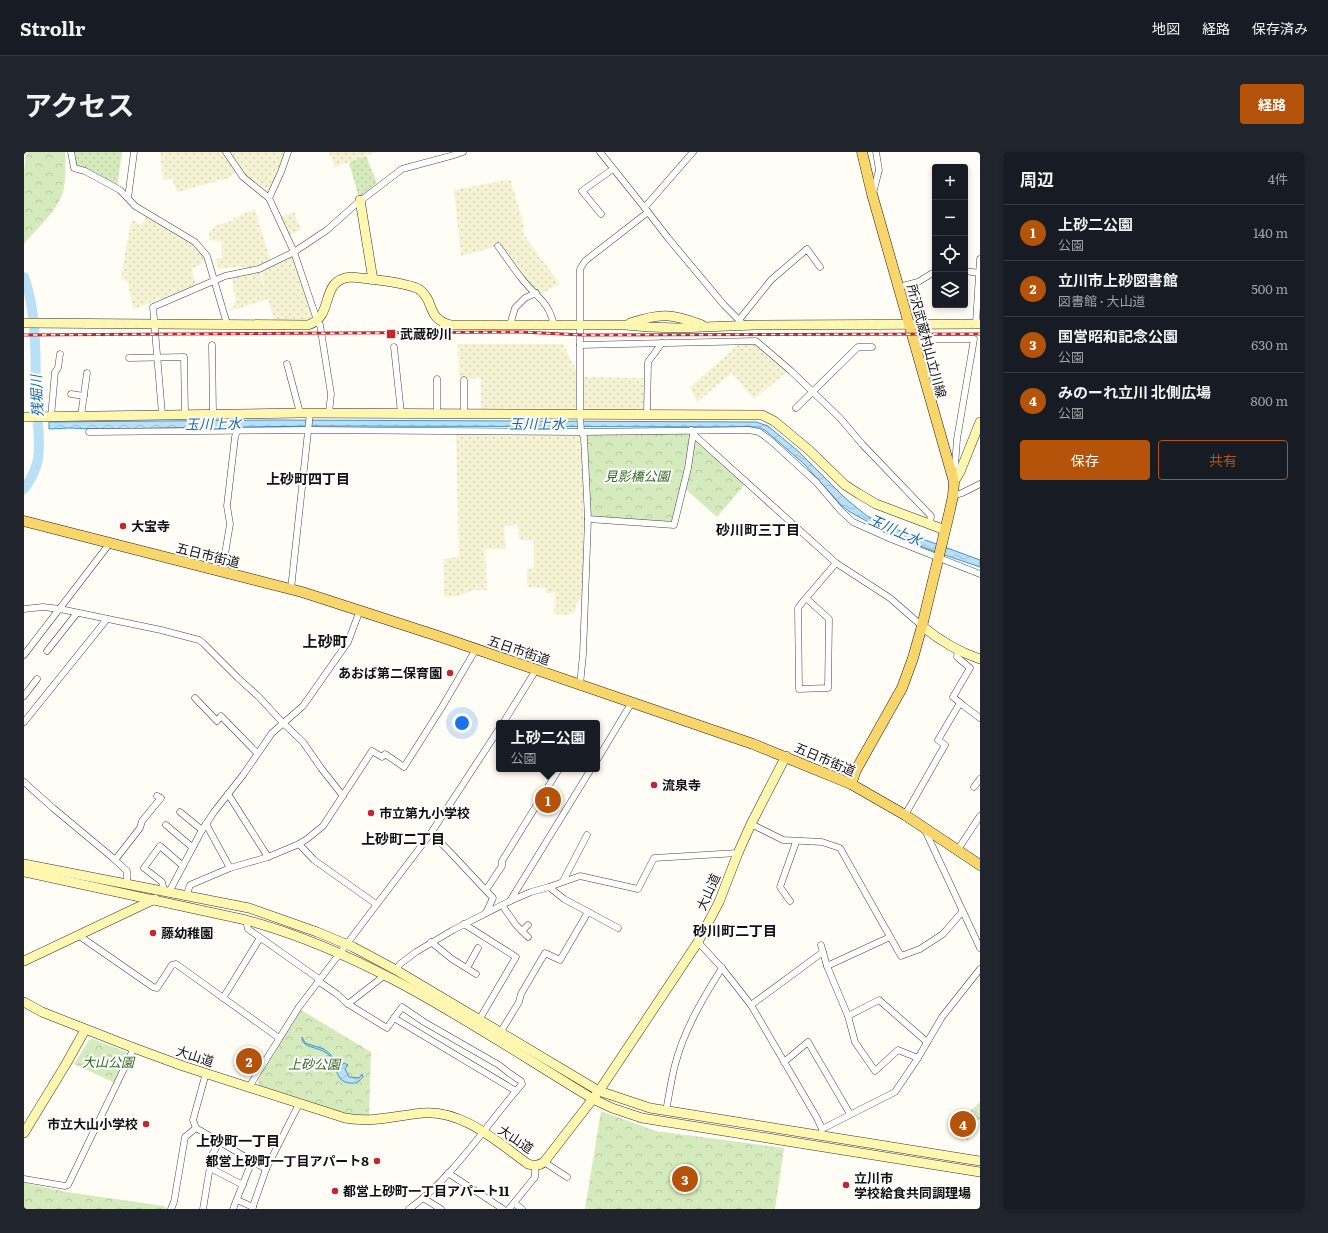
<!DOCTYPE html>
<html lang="ja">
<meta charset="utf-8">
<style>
body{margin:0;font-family:Literata,"Noto Sans JP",serif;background:#20242c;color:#f1f3f6}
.controls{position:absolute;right:12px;top:12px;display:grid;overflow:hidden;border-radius:4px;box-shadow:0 2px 6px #0003}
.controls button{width:36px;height:36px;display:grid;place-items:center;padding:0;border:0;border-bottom:1px solid #363941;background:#171b24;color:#f1f3f6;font:20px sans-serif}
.you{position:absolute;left:438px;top:571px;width:14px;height:14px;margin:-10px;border:3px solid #fff;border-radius:50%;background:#1a73e8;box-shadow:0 0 0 6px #1a73e833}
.badge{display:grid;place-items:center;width:26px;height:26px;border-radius:50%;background:#b45309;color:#fff;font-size:13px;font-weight:700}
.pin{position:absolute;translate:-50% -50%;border:2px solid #fff;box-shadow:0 1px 4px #0006}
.popup{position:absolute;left:472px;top:568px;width:104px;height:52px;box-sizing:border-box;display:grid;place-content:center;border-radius:4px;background:#171b24;filter:drop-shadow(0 1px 3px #0005);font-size:13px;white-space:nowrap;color:#9ea1a6}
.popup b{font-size:15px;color:#f1f3f6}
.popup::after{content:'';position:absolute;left:50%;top:100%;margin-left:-8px;border:8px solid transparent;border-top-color:#171b24}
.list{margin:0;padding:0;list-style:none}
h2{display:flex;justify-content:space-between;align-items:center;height:52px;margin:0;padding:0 16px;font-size:17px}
h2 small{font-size:13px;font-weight:400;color:#9ea1a6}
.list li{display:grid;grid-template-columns:26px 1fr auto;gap:12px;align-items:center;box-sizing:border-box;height:56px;padding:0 16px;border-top:1px solid #363941}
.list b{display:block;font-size:15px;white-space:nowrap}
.list p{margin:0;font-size:13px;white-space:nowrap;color:#9ea1a6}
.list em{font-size:13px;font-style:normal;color:#9ea1a6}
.actions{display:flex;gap:8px;padding:12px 16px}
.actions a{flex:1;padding:9px 0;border:1px solid #b45309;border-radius:4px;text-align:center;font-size:14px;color:#b45309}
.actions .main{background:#b45309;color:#fff}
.icon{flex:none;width:22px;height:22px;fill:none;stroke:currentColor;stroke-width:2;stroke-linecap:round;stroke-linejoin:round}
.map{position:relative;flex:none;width:956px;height:1057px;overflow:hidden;border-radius:4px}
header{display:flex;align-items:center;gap:24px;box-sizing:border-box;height:56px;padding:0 20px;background:#171b24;border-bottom:1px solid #363941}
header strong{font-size:19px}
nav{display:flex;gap:22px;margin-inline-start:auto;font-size:14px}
.intro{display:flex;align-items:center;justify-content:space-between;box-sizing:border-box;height:96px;padding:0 24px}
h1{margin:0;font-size:28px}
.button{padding:10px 18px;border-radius:4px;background:#b45309;color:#fff;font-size:14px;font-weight:700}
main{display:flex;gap:24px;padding:0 24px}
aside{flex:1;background:#171b24;border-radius:4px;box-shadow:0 2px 6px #0003}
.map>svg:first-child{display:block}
</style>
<header>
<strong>Strollr</strong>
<nav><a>地図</a><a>経路</a><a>保存済み</a></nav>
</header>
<div class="intro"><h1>アクセス</h1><a class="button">経路</a></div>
<main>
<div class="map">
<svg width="956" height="1057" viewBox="0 0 956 1057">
<defs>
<pattern id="farmland-dots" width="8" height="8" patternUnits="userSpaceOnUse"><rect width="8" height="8" fill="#f6f3d4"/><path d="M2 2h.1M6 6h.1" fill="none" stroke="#d2cfb5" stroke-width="1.8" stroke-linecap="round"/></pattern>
<pattern id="grass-dots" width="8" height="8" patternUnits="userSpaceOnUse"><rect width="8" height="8" fill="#d5ebbd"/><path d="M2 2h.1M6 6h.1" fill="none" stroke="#b6c8a1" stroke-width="1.8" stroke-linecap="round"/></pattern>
<pattern id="park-crowns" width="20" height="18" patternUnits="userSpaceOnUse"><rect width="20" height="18" fill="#d5ebbd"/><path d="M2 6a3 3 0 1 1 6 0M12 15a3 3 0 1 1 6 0" fill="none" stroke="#b6c8a1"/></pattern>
<pattern id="water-waves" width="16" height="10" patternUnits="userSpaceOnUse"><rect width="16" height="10" fill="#b9e0f7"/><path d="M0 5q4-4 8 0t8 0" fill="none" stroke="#9ebfd3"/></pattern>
</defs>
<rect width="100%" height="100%" fill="#fffdf5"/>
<g fill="url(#farmland-dots)">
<polygon points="136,0 201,0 213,20 205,26 153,40 148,26 139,29"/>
<polygon points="202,0 264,0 243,45 219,25"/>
<polygon points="305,0 352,0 311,15"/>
<polygon points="486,27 499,70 500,83 536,132 514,143 474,94 437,104 430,38"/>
<polygon points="231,57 247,110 235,117 241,139 237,117 268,101 291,164 284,170 253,170 250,168 244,147 206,159 210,154 212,147 208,128 201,124 219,119 218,114 195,117 191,107 198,106 198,90 185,88 185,82 190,74 210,68 210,66"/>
<polygon points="270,60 277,78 262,84 254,65"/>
<polygon points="127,64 171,90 183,104 181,110 168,117 172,134 109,157 104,130 97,126 103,90 108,68 117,73 122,65"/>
<polygon points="434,192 539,192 552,218 553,255 550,258 457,257 457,227 435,225"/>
<polygon points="726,192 733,193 763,220 730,247 708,221 673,250 666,235 714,193"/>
<polygon points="559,225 620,226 620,259 562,259 560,255"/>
<polygon points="432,281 553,281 556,283 557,286 560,370 558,445 553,451 551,460 541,463 530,462 531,441 522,441 522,436 503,435 503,417 510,416 510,389 495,388 494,373 480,374 482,397 461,397 463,438 451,438 434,444 420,445 419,407 435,405"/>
</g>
<g fill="url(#grass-dots)">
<polygon points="48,0 98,0 93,35 52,16"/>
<polygon points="342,4 353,31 335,46 325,10"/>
</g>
<g fill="url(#park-crowns)">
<path d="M2,0H41C42,13 42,27 39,40C33,60 13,76 0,92V21Z"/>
<polygon points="559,278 666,280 722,331 693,365 658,334 648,372 566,366"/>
<polygon points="277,858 347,900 345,965 329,965 235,934 234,928"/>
<polygon points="69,887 105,901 91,931 50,912 65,888"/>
<polygon points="956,950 956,968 947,967 944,989 929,975"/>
<polygon points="577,959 632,979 760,996 751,1057 561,1057"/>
<polygon points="0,1031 43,1040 140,1054 143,1057 0,1057"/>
</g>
<g fill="url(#water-waves)" stroke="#3f96cf">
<polygon points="250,268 732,270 744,274 774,299 821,346 843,364 866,375 956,408 956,415 909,399 866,382 826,360 818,354 780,312 742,279 735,275 291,274 70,277 45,276 25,277 25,270"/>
<path d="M278,885L281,891L300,897L306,902L316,915L320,911L324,913L321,917L325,925L335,926L338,922L339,925C336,929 331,932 326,931C310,930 314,912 305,903C298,896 284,896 280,891C278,889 278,887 278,885Z"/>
</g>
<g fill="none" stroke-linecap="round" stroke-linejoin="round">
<path stroke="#b9e0f7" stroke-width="10" d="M0,125C14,163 11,209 12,249C13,269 17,287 14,307C12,317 6,329 0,337"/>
<defs>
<g id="street">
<polyline points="47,0 50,16 61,19 96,38 111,54 171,90 183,104 203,172"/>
<polyline points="202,0 219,25 245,46 270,100 293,168 296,173 307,242 305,261"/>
<polyline points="576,0 624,60 644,86 700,153 720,173"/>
<polyline points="849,41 855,18 852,0"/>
<polyline points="104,46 110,0"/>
<polyline points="245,46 257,20 264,0"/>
<polyline points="621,55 669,0"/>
<polyline points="577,62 558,39 589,17"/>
<path d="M474,94C482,105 490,117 498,127C513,146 524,148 530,173"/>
<polyline points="941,119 955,121"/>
<polyline points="875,135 894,130 907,122"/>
<polyline points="715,168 747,128 783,97 796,115"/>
<polyline points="952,171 956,107"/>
<polyline points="486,173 491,156 501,146 512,141"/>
<polyline points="891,189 909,187 950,187 933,287 931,314 927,318"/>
<polyline points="188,193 189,261"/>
<polyline points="556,193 732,189 767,219 816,266 838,292 907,364 906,372"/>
<polyline points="370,195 377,261"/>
<polyline points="105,206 160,205 161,262"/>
<polyline points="263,212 276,261"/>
<polyline points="413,227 413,261"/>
<polyline points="440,228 440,261"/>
<polyline points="47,242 60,244"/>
<polyline points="772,256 834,195 848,195"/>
<polyline points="138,262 129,155 201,124 235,117 270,100 303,78 331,53 378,17 430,3 439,0"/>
<polyline points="623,262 624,210 638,191"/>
<polyline points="57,264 63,221"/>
<polyline points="27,265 31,220 34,216 36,202"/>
<polyline points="667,278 669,282 812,411 866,446 898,474"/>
<polyline points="65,280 285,278 557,280 725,278 735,280 746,288 792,330 817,359 829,370 867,387 956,422"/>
<polyline points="929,344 938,341 956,332"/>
<polyline points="564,367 650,373 664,316 669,282"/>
<polyline points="198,420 206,372 203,354 211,285 213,279"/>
<polyline points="267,437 286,261"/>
<polyline points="782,446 805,467 804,536 775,537 774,456 777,452 812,411"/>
<polyline points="0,457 19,455 36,457 137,478 175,488 179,491 214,526 235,545 259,571 279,590 297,616 319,644"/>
<polyline points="934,498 933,505 946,516 929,545 940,554 956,566"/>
<polyline points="23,499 53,461"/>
<polyline points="0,503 86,391"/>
<polyline points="556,533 559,502 564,367 560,285 557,280 556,262 556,117 561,109 624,60"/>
<polyline points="0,544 13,527"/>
<polyline points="171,546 193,569 197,564 233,601"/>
<polyline points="0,570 83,467"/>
<polyline points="479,571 512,518"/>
<polyline points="573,608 608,550"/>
<polyline points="0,630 29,656 89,706 103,719 103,732"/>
<polyline points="950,635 956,627"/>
<polyline points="204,642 244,705"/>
<polyline points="156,660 178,678"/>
<polyline points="881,663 921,593 914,588 936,551"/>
<polyline points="182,672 206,716"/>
<polyline points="727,672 759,688 798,690 816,696 877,804 896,797 919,782 938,760"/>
<polyline points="142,673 168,695"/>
<polyline points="900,676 956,796"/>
<polyline points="407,681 425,699 469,746 462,761"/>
<polyline points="275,692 290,708 352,752"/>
<polyline points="933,699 956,664"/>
<polyline points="91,708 116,676 118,669 137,646 133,644"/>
<polyline points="539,729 563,683"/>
<polyline points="525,735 540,747 594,776"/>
<polyline points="462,738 478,714 478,709 535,617"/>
<polyline points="140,739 138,730 120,716 136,694 159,714"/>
<polyline points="145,740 178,678 190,660 219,623 248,581 279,554 324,490 336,458"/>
<polyline points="162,745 166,733 206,716 244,705 275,692 283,687 299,674 348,599 358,605 361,602 380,615 418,555 452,497"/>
<polyline points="486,749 567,617"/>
<polyline points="766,749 756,735 772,690"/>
<polyline points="478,753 492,773 504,785"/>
<polyline points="222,768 224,777 295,827"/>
<polyline points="440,772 492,805 455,868"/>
<polyline points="498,779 504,773"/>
<polyline points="54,783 129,835 133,836 148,813 152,812 255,886"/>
<polyline points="407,790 428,807 452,822"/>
<polyline points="674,790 698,816 727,853 793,966 798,977"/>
<polyline points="797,793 803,814 824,864 831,890 851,919 874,898 894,906"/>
<polyline points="803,814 866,785"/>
<polyline points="443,816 454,796"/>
<polyline points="372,818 376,812 392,800 429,778 486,749 507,740 525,735 556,724 614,737 630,706 714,701"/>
<path d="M294,829L313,842L324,852L363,876L378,855L400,870L475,913L485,921L497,929L498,932C463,972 428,1027 385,1057"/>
<polyline points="199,846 236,786"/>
<polyline points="324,852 361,823"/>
<polyline points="727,853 799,800"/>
<polyline points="824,864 855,848 903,890"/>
<polyline points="370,866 492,939"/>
<polyline points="476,881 495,850 497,842 521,801 536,808 564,760"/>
<polyline points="760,910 784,890 826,962"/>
<polyline points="182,921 169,968 172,976 242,1017"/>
<polyline points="225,935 275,855 407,681 475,577"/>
<path d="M642,959C645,944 647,928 651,913C660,878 679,846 698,816"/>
<polyline points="797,984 798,977 871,940 894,906 918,865 956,817"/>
<polyline points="520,1010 543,1025"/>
<polyline points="186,1016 219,1033"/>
<polyline points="424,1021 479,1057"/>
<polyline points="0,1027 41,1034 44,1033 110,896"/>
<polyline points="399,1046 417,1057"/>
<polyline points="213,1048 229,1055"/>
<polyline points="490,1051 498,1057"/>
<polyline points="147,1057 150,1050 161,985 172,976"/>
<polyline points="179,1057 188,1003 195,990"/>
<polyline points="209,1057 228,1009"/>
<polyline points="228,1057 242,1017 275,952"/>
<polyline points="485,1057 511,1025 511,1013"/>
</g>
<g id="secondary">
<polyline points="336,48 349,128"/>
<path d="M0,171L284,173C312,164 294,128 327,125C340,126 387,131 396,138C411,149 402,167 427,173H601L625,175L654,176L731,173L956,172"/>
<path d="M606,171C637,161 647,161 678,173"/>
<polyline points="0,265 276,261 738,263 750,269 785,298 821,333 835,342 852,352 921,378"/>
<polyline points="930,330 936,320 956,270"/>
<path d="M898,474C915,488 935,500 956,507"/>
<polyline points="0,712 225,756 293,780 329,795 372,818 575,939 626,956 956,1009"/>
<path d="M0,720L222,768C349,802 458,880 569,947L588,956L618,966L956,1020"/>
<polyline points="0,809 131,747"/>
<path d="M0,850L18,860L110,896L159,914L321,966C347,971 372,964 398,961C438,957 473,990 504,1012C510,1014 515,1014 520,1010L575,939L674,790L695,750L714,701L727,672L762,604"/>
<polyline points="0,981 42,912 61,878"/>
</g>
<g id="primary">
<polyline points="0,369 278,440 417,485 729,592 827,632 881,663 956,713"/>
<polyline points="827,632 832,618 878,536 889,506 898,474 925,362 929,344 930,330 848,42 838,0"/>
</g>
</defs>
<use href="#street" stroke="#444" stroke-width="7"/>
<use href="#secondary" stroke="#333" stroke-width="10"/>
<use href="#primary" stroke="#222" stroke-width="11"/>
<use href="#street" stroke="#fff" stroke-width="6"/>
<use href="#secondary" stroke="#fff6b0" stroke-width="9"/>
<use href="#primary" stroke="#f9d66b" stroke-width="10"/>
<defs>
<polyline id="rail" points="0,183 497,180 559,183 956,182"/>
</defs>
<use href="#rail" stroke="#c4262e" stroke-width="3"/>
<use href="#rail" stroke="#fff" stroke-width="1.5" stroke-dasharray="4.5" stroke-linecap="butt"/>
</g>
<g fill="#c4262e" stroke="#fff" stroke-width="1.5">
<rect x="362" y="177" width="10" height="10" rx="2"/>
<circle cx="99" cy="374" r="4"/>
<circle cx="426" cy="521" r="4"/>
<circle cx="630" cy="633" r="4"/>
<circle cx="347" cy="661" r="4"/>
<circle cx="129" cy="781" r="4"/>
<circle cx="122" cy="972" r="4"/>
<circle cx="353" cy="1009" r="4"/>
<circle cx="822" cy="1033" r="4"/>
<circle cx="311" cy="1039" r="4"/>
</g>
<g text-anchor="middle" stroke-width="4" stroke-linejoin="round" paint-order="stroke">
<g font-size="13" font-weight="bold" fill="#111" stroke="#fff" text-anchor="start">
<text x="376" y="187">武蔵砂川</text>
<text x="107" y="379">大宝寺</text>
<text x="418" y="526" text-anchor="end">あおば第二保育園</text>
<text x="638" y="638">流泉寺</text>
<text x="355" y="666">市立第九小学校</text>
<text x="137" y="786">藤幼稚園</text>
<text x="114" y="977" text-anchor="end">市立大山小学校</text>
<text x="345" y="1014" text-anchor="end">都営上砂町一丁目アパート8</text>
<text x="830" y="1031">立川市<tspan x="830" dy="15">学校給食共同調理場</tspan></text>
<text x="319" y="1044">都営上砂町一丁目アパート11</text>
</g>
<g font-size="13" fill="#111" stroke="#fff">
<text transform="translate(903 189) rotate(75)" y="5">所沢武蔵村山立川線</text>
<text transform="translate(184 403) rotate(14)" y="5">五日市街道</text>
<text transform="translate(495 498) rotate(19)" y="5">五日市街道</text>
<text transform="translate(801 607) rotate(23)" y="5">五日市街道</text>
<text transform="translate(684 740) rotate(-66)" y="5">大山道</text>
<text transform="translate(171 904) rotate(18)" y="5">大山道</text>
<text transform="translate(492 987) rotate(34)" y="5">大山道</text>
</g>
<g font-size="13" font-style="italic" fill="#2f6b1f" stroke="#fff">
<text x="613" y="329">見影橋公園</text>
<text x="84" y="915">大山公園</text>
<text x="290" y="917">上砂公園</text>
</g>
<g font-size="14" font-style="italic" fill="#1768a6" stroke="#fff">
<text transform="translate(13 244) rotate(-93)" y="5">残堀川</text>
<text transform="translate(189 272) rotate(-1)" y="5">玉川上水</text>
<text x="513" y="277">玉川上水</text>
<text transform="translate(871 378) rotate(24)" y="5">玉川上水</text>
</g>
<g font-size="14" font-weight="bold" fill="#111" stroke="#fff">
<text x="284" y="332">上砂町四丁目</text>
<text x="734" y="383">砂川町三丁目</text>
<text x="379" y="692">上砂町二丁目</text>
<text x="711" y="784">砂川町二丁目</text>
<text x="214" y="994">上砂町一丁目</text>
</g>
<g font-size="15" font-weight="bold" fill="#111" stroke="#fff">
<text x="301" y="495">上砂町</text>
</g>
</g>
</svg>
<div class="controls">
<button>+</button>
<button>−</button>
<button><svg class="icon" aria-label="locate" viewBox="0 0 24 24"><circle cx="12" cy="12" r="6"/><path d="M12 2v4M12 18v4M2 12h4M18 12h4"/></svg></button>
<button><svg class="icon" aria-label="layers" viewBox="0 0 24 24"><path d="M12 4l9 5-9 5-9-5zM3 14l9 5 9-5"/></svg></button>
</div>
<div class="you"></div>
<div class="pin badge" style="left:524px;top:648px">1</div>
<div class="popup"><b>上砂二公園</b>公園</div>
<div class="pin badge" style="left:225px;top:909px">2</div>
<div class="pin badge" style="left:661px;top:1027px">3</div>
<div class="pin badge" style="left:939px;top:972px">4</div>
</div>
<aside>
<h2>周辺<small>4件</small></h2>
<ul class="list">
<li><span class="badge">1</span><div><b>上砂二公園</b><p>公園</p></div><em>140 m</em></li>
<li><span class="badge">2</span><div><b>立川市上砂図書館</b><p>図書館 · 大山道</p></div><em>500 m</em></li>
<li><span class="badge">3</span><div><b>国営昭和記念公園</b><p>公園</p></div><em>630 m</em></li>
<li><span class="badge">4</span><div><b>みのーれ立川 北側広場</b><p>公園</p></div><em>800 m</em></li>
</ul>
<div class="actions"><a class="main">保存</a><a>共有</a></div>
</aside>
</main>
